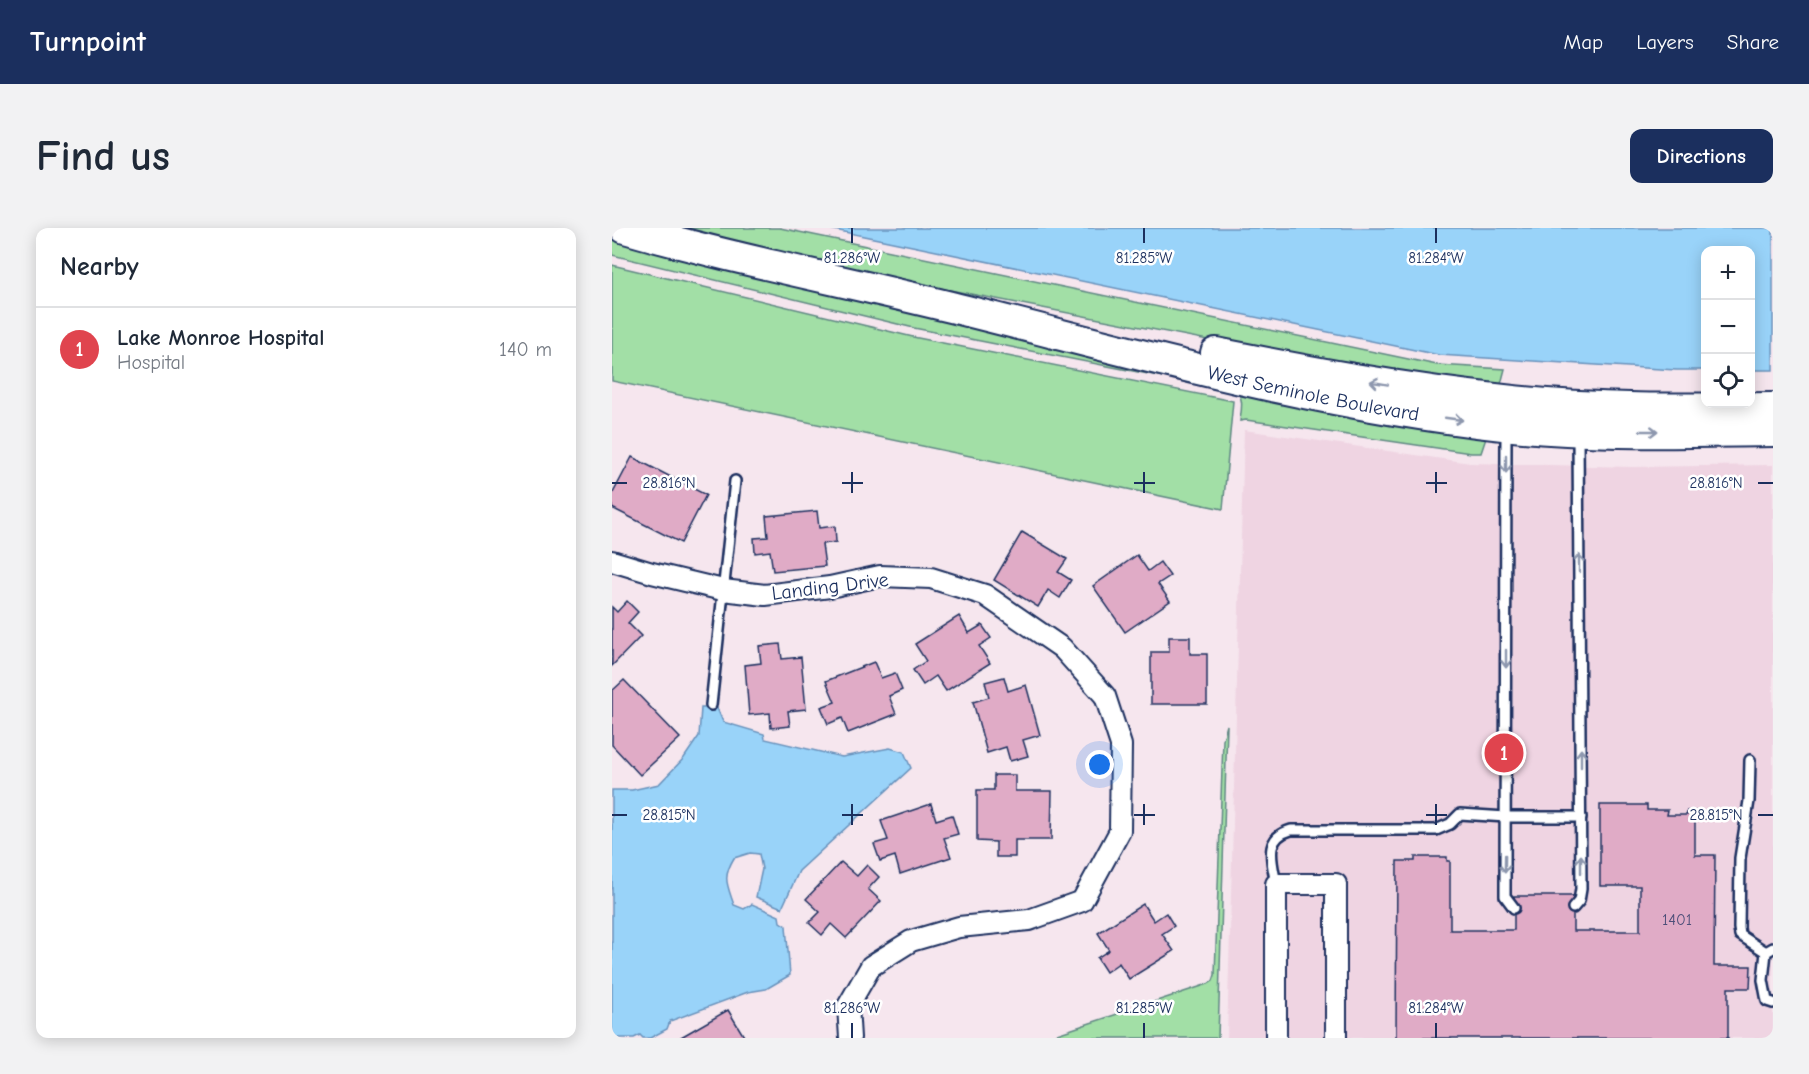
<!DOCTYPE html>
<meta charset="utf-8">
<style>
body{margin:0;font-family:"Comic Neue",sans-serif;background:#f2f2f3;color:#1f2937}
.controls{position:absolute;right:18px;top:18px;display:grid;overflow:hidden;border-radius:12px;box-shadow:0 3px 15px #0003}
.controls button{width:54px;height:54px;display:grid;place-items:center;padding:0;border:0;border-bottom:2px solid #e0e1e3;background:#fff;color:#1f2937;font:30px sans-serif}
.you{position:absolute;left:488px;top:537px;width:21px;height:21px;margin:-15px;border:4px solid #fff;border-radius:50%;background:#1a73e8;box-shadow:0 0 0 9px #1a73e833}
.badge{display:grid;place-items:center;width:39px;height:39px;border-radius:50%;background:#1b2f5e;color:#fff;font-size:20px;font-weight:700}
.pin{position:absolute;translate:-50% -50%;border:3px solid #fff;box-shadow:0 2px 6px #0006}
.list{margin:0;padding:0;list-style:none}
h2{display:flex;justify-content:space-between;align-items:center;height:78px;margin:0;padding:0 24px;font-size:26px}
h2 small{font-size:20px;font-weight:400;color:#747a83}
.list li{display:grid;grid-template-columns:39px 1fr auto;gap:18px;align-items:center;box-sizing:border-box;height:84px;padding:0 24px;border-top:2px solid #e0e1e3}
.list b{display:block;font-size:22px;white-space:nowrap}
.list p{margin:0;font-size:20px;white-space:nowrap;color:#747a83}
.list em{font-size:20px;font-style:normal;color:#747a83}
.icon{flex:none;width:33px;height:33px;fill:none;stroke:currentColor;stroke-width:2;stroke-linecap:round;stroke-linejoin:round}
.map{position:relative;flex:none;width:1161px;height:810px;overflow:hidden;border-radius:12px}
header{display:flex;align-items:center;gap:36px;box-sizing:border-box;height:84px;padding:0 30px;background:#1b2f5e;color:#fff}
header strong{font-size:28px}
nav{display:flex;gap:33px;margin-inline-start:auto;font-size:21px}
.intro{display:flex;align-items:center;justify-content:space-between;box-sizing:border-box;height:144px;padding:0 36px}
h1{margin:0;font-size:42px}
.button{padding:15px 27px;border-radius:12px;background:#1b2f5e;color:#fff;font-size:21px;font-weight:700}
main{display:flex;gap:36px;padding:0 36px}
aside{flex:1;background:#fff;border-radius:12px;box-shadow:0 3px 15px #0003}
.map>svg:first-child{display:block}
</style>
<header>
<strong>Turnpoint</strong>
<nav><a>Map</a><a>Layers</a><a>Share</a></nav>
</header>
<div class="intro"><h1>Find us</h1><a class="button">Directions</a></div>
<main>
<aside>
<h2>Nearby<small></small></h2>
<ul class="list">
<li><span class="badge" style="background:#e0444e">1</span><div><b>Lake Monroe Hospital</b><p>Hospital</p></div><em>140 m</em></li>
</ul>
</aside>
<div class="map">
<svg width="1161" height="810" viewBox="0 0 1161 810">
<rect width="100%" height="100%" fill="#f6e6ee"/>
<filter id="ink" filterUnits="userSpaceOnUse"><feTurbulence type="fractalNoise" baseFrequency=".0167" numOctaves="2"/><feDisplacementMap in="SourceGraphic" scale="12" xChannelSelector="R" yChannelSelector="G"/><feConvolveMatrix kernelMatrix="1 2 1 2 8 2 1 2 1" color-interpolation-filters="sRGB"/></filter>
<g filter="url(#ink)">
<polygon fill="#efd4e2" points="632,202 858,235 1021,239 1161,237 1161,810 615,810"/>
<g fill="#a2dfa6" stroke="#5e8782" stroke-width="1.5">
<polygon points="57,0 168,0 825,137 893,141 888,160 694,131 245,44"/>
<path d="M0,8L23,15L875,207L869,225H859L634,192L628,193C629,183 633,169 623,163L302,100L0,27Z"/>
<polygon points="0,37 301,109 621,173 611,281 0,153"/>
<polygon points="615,497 606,810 433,810 596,756 601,753 603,747 611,512"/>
</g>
<g fill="#99d3f9" stroke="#6791bb" stroke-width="1.5">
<polygon points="213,0 1161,0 1161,142 1139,142 1138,22 1094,22 1093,142 1064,142 827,127"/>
<path d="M89,480H105L111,494L152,506L153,511L230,529L278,520L292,524L299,540L187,643L170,680L144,669L150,641L147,626L138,625L122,630C110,650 115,656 122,677L132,681L140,676L167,688L168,694L174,698L178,747L154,761L136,764L58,793L55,801L38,810H31L28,807L22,810H0V562H20L47,556L72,530L87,508Z"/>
</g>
<g fill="#e0abc6" stroke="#1b2f5e" stroke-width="1.5">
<polygon points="20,229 94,267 69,315 0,280 0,267"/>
<polygon points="205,283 207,300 223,298 224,314 210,316 213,338 161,343 158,323 143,325 142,310 156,309 154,288"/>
<polygon points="410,304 455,331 446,344 459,352 448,370 436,362 426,379 382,352"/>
<polygon points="525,327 536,343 548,334 558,348 546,356 558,373 513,404 481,358"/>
<polygon points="15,373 26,384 16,395 29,408 0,438 0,379 5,384"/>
<polygon points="347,388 357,405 370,397 379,410 367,418 378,435 334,463 324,448 311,457 301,442 314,433 303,416"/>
<polygon points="557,409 578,409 578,426 595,426 595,476 539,476 539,424 557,424"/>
<polygon points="168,416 170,431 189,429 194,481 176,483 178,498 159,500 158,485 137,487 133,437 149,435 147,418"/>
<polygon points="262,434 269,450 283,445 290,462 277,468 284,486 236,505 230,490 216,496 209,479 223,474 214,453"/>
<polygon points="392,449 396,463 414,457 428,507 411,512 416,528 398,533 394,519 375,525 361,474 377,469 373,454"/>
<polygon points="12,452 68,510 28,547 0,517 0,463"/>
<polygon points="382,547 403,547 403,563 440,563 439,612 403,612 403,629 384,629 384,614 365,613 365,562 382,562"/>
<polygon points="319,576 324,592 340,587 346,606 332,610 339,629 288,646 283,628 268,633 262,616 276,612 269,593"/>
<polygon points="988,577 1035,577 1035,582 1056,582 1055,587 1075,587 1075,583 1083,583 1083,627 1103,627 1102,738 1139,738 1138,760 1116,760 1116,810 784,810 785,633 803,633 803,629 835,629 835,633 838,633 838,702 902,702 902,668 961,668 961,703 1028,703 1028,658 988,658"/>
<polygon points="229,634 245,648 255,637 267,649 256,661 269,673 234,710 219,696 210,707 197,695 208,684 194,671"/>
<polygon points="531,676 542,693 554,685 562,698 550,706 562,723 517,751 507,735 494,744 485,730 497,722 486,705"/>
<polygon points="116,782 133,810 70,810 69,809"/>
</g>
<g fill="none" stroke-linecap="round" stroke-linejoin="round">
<defs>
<g id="lane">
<polyline points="894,201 893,668 902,680"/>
<polyline points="99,477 123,253"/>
<polyline points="1138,532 1137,573 1128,630 1127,700 1128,707 1154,724"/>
<path d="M664,656C660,633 651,610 679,602H824L838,596L848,586L894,589H969"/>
<polyline points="961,680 967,673 969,661 966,207"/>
<polyline points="1161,720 1154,724 1151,752 1155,773 1161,775"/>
</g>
<g id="street">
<polyline points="0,333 40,345 111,362 153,367 218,359 268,348 319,350 373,367 450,420 493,468 509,517 508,603 470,673 417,692 347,699 299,713 259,738 236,778 238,810"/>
<polyline points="664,810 664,656 724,656 724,810"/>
</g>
<g id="primary">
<path id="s1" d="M13,0C120,31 230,52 339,79C521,124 703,177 891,197C980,207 1071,204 1161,203"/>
<path d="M604,125C699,144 795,162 892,172C981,182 1071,181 1161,180"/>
</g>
</defs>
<use href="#lane" stroke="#1b2f5e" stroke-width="14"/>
<use href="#street" stroke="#1b2f5e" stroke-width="24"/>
<use href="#primary" stroke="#1b2f5e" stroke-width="34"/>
<use href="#lane" stroke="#fff" stroke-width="9"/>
<use href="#street" stroke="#fff" stroke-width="20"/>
<use href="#primary" stroke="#fff" stroke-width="30"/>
</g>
<defs><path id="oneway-shaft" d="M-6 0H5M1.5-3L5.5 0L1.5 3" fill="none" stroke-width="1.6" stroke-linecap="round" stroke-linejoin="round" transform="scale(1.5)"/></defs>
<g stroke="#8d97ae">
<use href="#oneway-shaft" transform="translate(767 155) rotate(-170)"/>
<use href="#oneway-shaft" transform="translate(842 191) rotate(8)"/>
<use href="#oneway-shaft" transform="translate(1037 203)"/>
<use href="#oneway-shaft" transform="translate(894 236) rotate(90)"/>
<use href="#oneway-shaft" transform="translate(967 335) rotate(-90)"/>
<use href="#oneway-shaft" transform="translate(894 431) rotate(90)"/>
<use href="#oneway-shaft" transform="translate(969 530) rotate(-90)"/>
<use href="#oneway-shaft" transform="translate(893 636) rotate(91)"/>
<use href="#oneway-shaft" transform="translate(969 636) rotate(-90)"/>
</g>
</g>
<path fill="none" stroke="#1b2f5e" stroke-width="2" d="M240,0V15M532,0V15M824,0V15M240,244V265M532,244V265M824,244V265M0,255H15M230,255H251M522,255H543M814,255H835M1146,255H1161M240,576V597M532,576V597M824,576V597M0,587H15M230,587H251M522,587H543M814,587H835M1146,587H1161M240,795V810M532,795V810M824,795V810"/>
<g text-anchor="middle" stroke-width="5" stroke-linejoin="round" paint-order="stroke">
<g font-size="16" fill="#4c4e78">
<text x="1065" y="697">1401</text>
</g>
<g font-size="20" fill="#1b2f5e" stroke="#fff">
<text dy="7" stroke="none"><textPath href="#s1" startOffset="708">West Seminole Boulevard</textPath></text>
<text transform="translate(218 358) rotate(-7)" y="7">Landing Drive</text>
</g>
</g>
<g font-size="15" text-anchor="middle" fill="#1b2f5e" stroke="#fff" stroke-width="5" stroke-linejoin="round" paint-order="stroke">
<text x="240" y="35">81.286°W</text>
<text x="532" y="35">81.285°W</text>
<text x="824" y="35">81.284°W</text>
<text x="57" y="260">28.816°N</text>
<text x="1104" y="260">28.816°N</text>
<text x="57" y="592">28.815°N</text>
<text x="1104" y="592">28.815°N</text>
<text x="240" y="785">81.286°W</text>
<text x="532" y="785">81.285°W</text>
<text x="824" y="785">81.284°W</text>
</g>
</svg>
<div class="controls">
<button>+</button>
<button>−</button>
<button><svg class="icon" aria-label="locate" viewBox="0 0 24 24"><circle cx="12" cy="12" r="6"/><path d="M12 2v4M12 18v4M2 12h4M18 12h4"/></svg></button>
</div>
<div class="you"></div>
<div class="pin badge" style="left:892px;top:525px;background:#e0444e">1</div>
</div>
</main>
